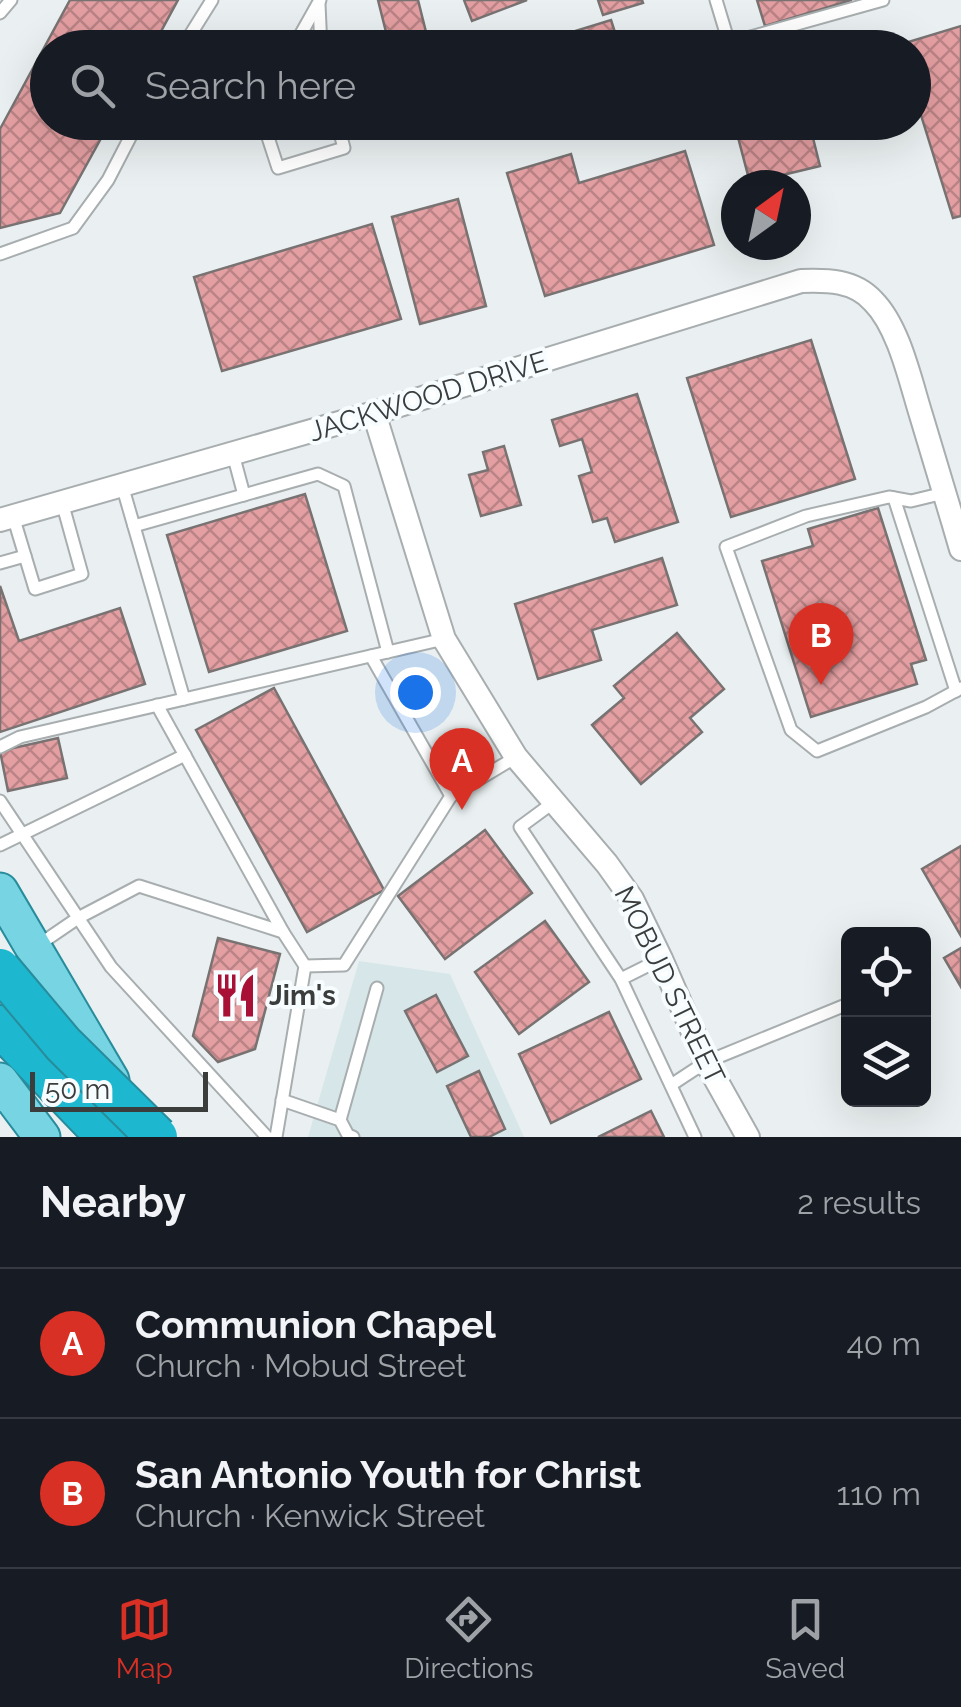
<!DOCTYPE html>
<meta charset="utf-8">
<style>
body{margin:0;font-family:Raleway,sans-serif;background:#242831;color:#f1f3f6}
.controls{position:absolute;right:30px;bottom:30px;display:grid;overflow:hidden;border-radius:15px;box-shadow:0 10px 40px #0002}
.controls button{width:90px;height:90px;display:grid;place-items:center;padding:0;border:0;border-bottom:2px solid #363941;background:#171b24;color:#f1f3f6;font:50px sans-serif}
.compass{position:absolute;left:721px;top:170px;width:90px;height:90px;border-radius:50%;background:#171b24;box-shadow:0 10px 40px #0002;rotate:33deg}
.scale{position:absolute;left:30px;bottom:25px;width:178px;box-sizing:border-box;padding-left:10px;border:5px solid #3b3d3d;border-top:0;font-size:28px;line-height:35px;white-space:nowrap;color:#3b3d3d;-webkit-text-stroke:8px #f7fdff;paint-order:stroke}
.you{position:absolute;left:415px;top:692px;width:35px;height:35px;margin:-25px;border:8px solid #fff;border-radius:50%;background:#1a73e8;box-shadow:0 0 0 15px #1a73e833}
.badge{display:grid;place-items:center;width:65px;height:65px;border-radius:50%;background:#d93025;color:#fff;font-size:32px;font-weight:700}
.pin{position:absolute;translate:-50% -82px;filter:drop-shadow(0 2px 5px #0008)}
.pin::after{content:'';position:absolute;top:52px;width:35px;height:30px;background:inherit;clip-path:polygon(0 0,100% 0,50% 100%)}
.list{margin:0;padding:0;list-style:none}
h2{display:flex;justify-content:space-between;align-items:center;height:130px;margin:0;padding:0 40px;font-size:42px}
h2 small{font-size:32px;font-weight:400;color:#9ea1a6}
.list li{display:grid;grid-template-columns:65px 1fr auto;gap:30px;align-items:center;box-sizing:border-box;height:150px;padding:0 40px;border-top:2px solid #363941}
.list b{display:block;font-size:38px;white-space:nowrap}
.list p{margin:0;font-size:32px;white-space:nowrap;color:#9ea1a6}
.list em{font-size:32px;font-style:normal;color:#9ea1a6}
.icon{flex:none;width:55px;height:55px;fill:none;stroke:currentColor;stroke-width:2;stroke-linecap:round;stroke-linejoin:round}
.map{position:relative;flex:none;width:961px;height:1137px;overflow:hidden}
.search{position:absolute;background:#171b24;box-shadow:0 10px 40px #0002;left:30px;right:30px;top:30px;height:110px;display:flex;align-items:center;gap:25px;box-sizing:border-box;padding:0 35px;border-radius:55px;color:#9ea1a6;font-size:38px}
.sheet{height:430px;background:#171b24}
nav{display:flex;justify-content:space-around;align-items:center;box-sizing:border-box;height:140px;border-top:2px solid #363941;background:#171b24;font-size:28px;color:#9ea1a6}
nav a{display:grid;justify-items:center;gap:5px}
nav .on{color:#d93025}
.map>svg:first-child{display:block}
</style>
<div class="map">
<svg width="961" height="1137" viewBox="0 0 961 1137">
<defs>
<pattern id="building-cross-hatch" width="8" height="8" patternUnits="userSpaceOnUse" patternTransform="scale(2.5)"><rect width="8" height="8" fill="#e49fa2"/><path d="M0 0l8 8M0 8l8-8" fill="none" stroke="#ba8385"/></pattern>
</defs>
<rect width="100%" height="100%" fill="#eaf0f1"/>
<polygon fill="#d7e6e8" points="359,961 450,974 524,1137 308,1137"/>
<g fill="url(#building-cross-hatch)" stroke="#787272" stroke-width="2.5">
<polygon points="70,0 178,0 152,48 48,48 48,122 110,122 60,213 0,228 0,129"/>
<polygon points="378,0 418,0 430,48 390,48"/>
<polygon points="464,0 527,0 472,21"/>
<polygon points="598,0 642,0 643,3 603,15"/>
<polygon points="757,0 852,0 765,26"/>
<polygon points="611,20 620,48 520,48"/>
<polygon points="961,26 961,216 953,218 920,112 914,114 914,48 854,48 889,37 892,47"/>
<polygon points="365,122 398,122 367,131"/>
<polygon points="734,122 809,122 820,166 750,183"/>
<polygon points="685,151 714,245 545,296 507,173 571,154 579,183"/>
<polygon points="458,199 486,306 420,324 392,217"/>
<polygon points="372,224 401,319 222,371 194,277"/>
<polygon points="811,340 855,479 731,517 687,378"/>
<polygon points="637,394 678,522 615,542 607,518 593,522 579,476 592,472 582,439 560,446 552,420"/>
<polygon points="504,446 521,505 481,516 469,475 488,470 483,452"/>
<polygon points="305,494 347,631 209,672 167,535"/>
<polygon points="878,508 926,660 911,664 917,684 811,717 762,561 813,546 808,529"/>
<polygon points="662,558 677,605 592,630 601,660 538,679 515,604"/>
<polygon points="0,586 19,641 120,608 145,684 0,732"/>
<polygon points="677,633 724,689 690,718 702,732 641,784 592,725 624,698 614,686"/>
<polygon points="274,688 384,890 307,932 196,730"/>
<polygon points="58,738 67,778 8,791 0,751"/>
<polygon points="485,830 532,893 445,959 398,896"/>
<polygon points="961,846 961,936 922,869"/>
<polygon points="545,921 589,982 519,1034 475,972"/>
<polygon points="218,938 280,954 255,1049 218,1062 193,1036"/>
<polygon points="961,948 961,987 944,958"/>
<polygon points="436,995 468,1056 437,1072 405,1011"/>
<polygon points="609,1012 641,1079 551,1123 519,1054"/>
<polygon points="479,1071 505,1129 489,1137 471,1137 447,1086"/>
<polygon points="651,1111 664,1137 598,1137"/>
</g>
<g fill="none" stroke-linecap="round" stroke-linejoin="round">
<defs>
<g id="service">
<polyline points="716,0 729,43 883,0"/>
<polyline points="319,4 321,48"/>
<polyline points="0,13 11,0"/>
<polyline points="182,48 212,0"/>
<polyline points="293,48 320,0"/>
<polyline points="263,122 278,168 344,148 337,122"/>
<polyline points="0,254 73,228 108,180 138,122"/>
<polyline points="233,454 244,495"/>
<polyline points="122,485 184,699"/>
<polyline points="944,493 911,501 889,497 806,516 726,547 791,730 817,751 926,707 961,688"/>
<polyline points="894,498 956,691"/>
<polyline points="13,516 35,589 82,574 62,502"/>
<polyline points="134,526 318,474 344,486 388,652"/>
<polyline points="0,563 25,556"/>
<polyline points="157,705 283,932"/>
<polyline points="0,747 20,737 444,639"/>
<polyline points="451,796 516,757"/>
<polyline points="0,801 111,967 267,1137"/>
<polyline points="554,802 520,827 621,979 695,1137"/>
<polyline points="0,845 185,755"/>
<polyline points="37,946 78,918 139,886 283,932 305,966 276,1137"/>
<polyline points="305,966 344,965 451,796 371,656"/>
<polyline points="621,979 661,959"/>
<polyline points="671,1085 706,1062 848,1004"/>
<polyline points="282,1100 340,1120 348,1135 353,1137"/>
<polyline points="340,1120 377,988"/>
</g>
<g id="minor">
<polyline points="374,413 444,639 516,757 607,864 632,899 661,959 706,1062 748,1137"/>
<path d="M0,520L374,413L801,281C827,280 854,280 873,301C899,327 910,380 921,415C934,459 948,504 961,549"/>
</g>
<g id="primary">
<polyline points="0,891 111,1080"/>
<polyline points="0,1081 42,1137"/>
</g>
<polyline id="motorway" points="0,1026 107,1137"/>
</defs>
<use href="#service" stroke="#a8aeaf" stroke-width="15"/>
<use href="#minor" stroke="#a8aeaf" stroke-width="26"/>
<use href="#primary" stroke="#288c9c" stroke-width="39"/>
<use href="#motorway" stroke="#288c9c" stroke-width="44"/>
<use href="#service" stroke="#fff" stroke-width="11"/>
<use href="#minor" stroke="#fff" stroke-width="22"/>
<use href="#primary" stroke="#77d4e2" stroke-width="35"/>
<use href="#motorway" stroke="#1db7cf" stroke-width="40"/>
<defs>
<polyline id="motorway-bridge" points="0,969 63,1044 157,1137"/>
</defs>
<use href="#motorway-bridge" stroke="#288c9c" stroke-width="44" stroke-linecap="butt"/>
<use href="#motorway-bridge" stroke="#1db7cf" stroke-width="40"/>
</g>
<defs>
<symbol id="restaurant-bare" viewBox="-9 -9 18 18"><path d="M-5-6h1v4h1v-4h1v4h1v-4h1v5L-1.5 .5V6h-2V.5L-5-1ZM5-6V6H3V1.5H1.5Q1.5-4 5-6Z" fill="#a81035" stroke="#f7fdff" stroke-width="2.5" paint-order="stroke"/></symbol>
</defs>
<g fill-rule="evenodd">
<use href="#restaurant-bare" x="204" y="964" width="63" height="63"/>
</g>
<g text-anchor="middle" stroke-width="8" stroke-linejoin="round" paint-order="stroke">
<g font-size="28" fill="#3b3d3d" stroke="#f7fdff">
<text transform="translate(428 396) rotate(-17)" y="10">JACKWOOD DRIVE</text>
<text transform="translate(670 985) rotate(64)" y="10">MOBUD STREET</text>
</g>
<g font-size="28" font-weight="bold" fill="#3b3d3d" stroke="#f7fdff" text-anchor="start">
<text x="269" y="1005">Jim's</text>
</g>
</g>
</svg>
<div class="controls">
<button><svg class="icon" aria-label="locate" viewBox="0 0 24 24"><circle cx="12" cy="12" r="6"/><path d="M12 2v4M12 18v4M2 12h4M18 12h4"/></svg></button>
<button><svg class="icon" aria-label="layers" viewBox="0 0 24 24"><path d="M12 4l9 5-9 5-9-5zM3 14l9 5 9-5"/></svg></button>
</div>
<svg class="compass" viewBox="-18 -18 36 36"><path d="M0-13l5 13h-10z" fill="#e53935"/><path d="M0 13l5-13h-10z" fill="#9ea1a6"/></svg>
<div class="scale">50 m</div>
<div class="you"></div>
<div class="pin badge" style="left:462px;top:810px">A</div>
<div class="pin badge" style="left:821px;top:685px">B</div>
<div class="search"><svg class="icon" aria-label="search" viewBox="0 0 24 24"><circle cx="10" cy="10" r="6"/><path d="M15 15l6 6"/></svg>Search here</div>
</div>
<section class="sheet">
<h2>Nearby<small>2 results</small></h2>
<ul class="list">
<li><span class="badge">A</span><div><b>Communion Chapel</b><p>Church · Mobud Street</p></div><em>40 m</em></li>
<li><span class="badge">B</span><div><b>San Antonio Youth for Christ</b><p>Church · Kenwick Street</p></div><em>110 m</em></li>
</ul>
</section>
<nav>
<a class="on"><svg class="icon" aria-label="map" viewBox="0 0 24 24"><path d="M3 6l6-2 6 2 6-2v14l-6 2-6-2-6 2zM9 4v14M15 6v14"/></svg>Map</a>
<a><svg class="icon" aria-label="directions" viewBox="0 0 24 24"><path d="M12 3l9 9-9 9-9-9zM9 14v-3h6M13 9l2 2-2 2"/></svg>Directions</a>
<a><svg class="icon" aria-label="saved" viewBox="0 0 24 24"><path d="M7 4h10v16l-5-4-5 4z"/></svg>Saved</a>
</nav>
